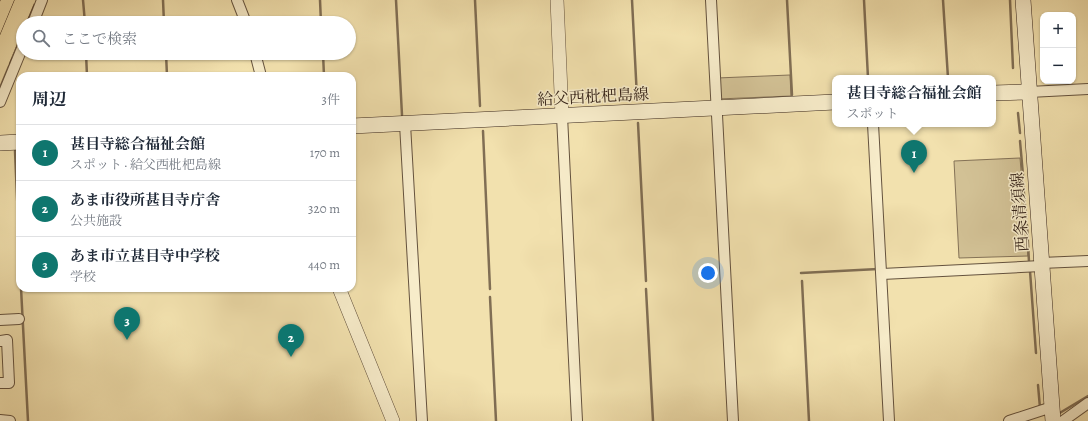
<!DOCTYPE html>
<html lang="ja">
<meta charset="utf-8">
<style>
body{margin:0;font-family:Alegreya,"Noto Serif JP",serif;background:#f6f6f7;color:#1f2937}
.controls{position:absolute;right:12px;top:12px;display:grid;overflow:hidden;border-radius:8px;box-shadow:0 1px 3px #0004}
.controls button{width:36px;height:36px;display:grid;place-items:center;padding:0;border:0;border-bottom:1px solid #e0e1e3;background:#fff;color:#1f2937;font:20px sans-serif}
.you{position:absolute;left:708px;top:273px;width:14px;height:14px;margin:-10px;border:3px solid #fff;border-radius:50%;background:#1a73e8;box-shadow:0 0 0 6px #1a73e833}
.badge{display:grid;place-items:center;width:26px;height:26px;border-radius:50%;background:#0f766e;color:#fff;font-size:13px;font-weight:700}
.pin{position:absolute;translate:-50% -33px;filter:drop-shadow(0 1px 2px #0008)}
.pin::after{content:'';position:absolute;top:21px;width:14px;height:12px;background:inherit;clip-path:polygon(0 0,100% 0,50% 100%)}
.popup{position:absolute;left:832px;top:75px;width:164px;height:52px;box-sizing:border-box;display:grid;place-content:center;border-radius:8px;background:#fff;filter:drop-shadow(0 1px 3px #0005);font-size:13px;white-space:nowrap;color:#747a83}
.popup b{font-size:15px;color:#1f2937}
.popup::after{content:'';position:absolute;left:50%;top:100%;margin-left:-8px;border:8px solid transparent;border-top-color:#fff}
.list{margin:0;padding:0;list-style:none}
h2{display:flex;justify-content:space-between;align-items:center;height:52px;margin:0;padding:0 16px;font-size:17px}
h2 small{font-size:13px;font-weight:400;color:#747a83}
.list li{display:grid;grid-template-columns:26px 1fr auto;gap:12px;align-items:center;box-sizing:border-box;height:56px;padding:0 16px;border-top:1px solid #e0e1e3}
.list b{display:block;font-size:15px;white-space:nowrap}
.list p{margin:0;font-size:13px;white-space:nowrap;color:#747a83}
.list em{font-size:13px;font-style:normal;color:#747a83}
.icon{flex:none;width:22px;height:22px;fill:none;stroke:currentColor;stroke-width:2;stroke-linecap:round;stroke-linejoin:round}
.map{position:relative;flex:none;width:1088px;height:421px;overflow:hidden}
.search{position:absolute;background:#fff;box-shadow:0 1px 3px #0004;left:16px;top:16px;width:340px;height:44px;display:flex;align-items:center;gap:10px;box-sizing:border-box;padding:0 14px;border-radius:22px;color:#747a83;font-size:15px}
.panel{position:absolute;background:#fff;box-shadow:0 1px 3px #0004;left:16px;top:72px;width:340px;height:220px;border-radius:12px}
.map>svg:first-child{display:block}
</style>
<div class="map">
<svg width="1088" height="421" viewBox="0 0 1088 421">
<rect width="100%" height="100%" fill="#f2e1ae"/>
<filter id="stains"><feTurbulence type="fractalNoise" baseFrequency=".005" numOctaves="4"/><feColorMatrix values="0 0 0 0 .2 0 0 0 0 .09 0 0 0 0 .02 0 0 0 .5 -.17"/></filter>
<radialGradient id="worn" r=".72"><stop offset=".6" stop-color="#630" stop-opacity="0"/><stop offset="1" stop-color="#630" stop-opacity=".3"/></radialGradient>
<g fill="#d2c195" stroke="#847257">
<polygon points="790,75 791,96 718,99 717,78"/>
<polygon points="1020,158 1028,256 959,258 954,161"/>
</g>
<g fill="none" stroke-linecap="round" stroke-linejoin="round">
<g stroke="#806e54" stroke-width="2.5">
<polyline points="83,0 85,23"/>
<polyline points="163,0 164,23"/>
<polyline points="320,0 321,23"/>
<polyline points="396,0 402,115"/>
<polyline points="475,0 480,106"/>
<polyline points="632,0 637,98"/>
<polyline points="787,0 792,95"/>
<polyline points="864,0 868,78"/>
<polyline points="943,0 948,78"/>
<polyline points="1010,0 1013,68"/>
<polyline points="27,23 33,8 32,4"/>
<polyline points="23,33 23,32"/>
<polyline points="86,53 87,76"/>
<polyline points="166,53 167,76"/>
<polyline points="323,53 324,76"/>
<polyline points="0,88 12,59"/>
<polyline points="1018,113 1020,133"/>
<polyline points="638,123 646,281"/>
<polyline points="483,131 490,289"/>
<polyline points="1020,141 1023,175"/>
<polyline points="15,151 20,263"/>
<polyline points="1023,182 1026,218"/>
<polyline points="1027,225 1029,262"/>
<polyline points="1030,271 1036,353"/>
<polyline points="801,273 878,269"/>
<polyline points="802,281 809,421"/>
<polyline points="21,288 28,421"/>
<polyline points="646,289 653,421"/>
<polyline points="490,297 496,421"/>
<polyline points="1038,385 1040,408"/>
<polyline points="1058,414 1088,396"/>
</g>
<defs>
<g id="minor">
<polyline points="237,0 246,23"/>
<polyline points="711,0 733,421"/>
<polyline points="33,23 42,0"/>
<polyline points="255,53 261,76"/>
<polyline points="1029,92 1088,89"/>
<polyline points="0,102 23,46"/>
<polyline points="562,116 577,421"/>
<polyline points="405,124 422,421"/>
<polyline points="873,124 889,421"/>
<polyline points="1041,263 1088,261"/>
<polyline points="882,274 1041,266"/>
<polyline points="0,320 19,319"/>
<polyline points="0,341 7,340 9,383 0,383"/>
<polyline points="0,420 10,421"/>
<polyline points="1009,421 1052,407"/>
<polyline points="1063,421 1088,403"/>
</g>
<g id="tertiary">
<polyline points="557,0 562,116"/>
<polyline points="339,288 393,421"/>
</g>
<g id="secondary">
<polyline points="1023,0 1053,421"/>
<polyline points="993,93 1029,92"/>
<polyline points="352,126 835,102"/>
<polyline points="0,143 20,142"/>
</g>
<polyline id="motorway" points="0,26 11,0"/>
</defs>
<use href="#minor" stroke="#64523e" stroke-width="12"/>
<use href="#tertiary" stroke="#64523e" stroke-width="14"/>
<use href="#secondary" stroke="#352319" stroke-width="16"/>
<use href="#motorway" stroke="#352319" stroke-width="20"/>
<use href="#minor" stroke="#f7ecca" stroke-width="10"/>
<use href="#tertiary" stroke="#f7ecca" stroke-width="13"/>
<use href="#secondary" stroke="#f7ecca" stroke-width="15"/>
<use href="#motorway" stroke="#f2e1ae" stroke-width="19"/>
<defs>
<polyline id="motorway-bridge" points="0,60 25,0"/>
</defs>
<use href="#motorway-bridge" stroke="#352319" stroke-width="20" stroke-linecap="butt"/>
<use href="#motorway-bridge" stroke="#f2e1ae" stroke-width="19"/>
</g>
<g text-anchor="middle" stroke-width="3" stroke-linejoin="round" paint-order="stroke">
<g font-size="16" fill="#352319" stroke="#f7ecca">
<text transform="translate(593 96) rotate(-3)" y="6">給父西枇杷島線</text>
<text transform="translate(1019 212) rotate(-94)" y="6">西条清須線</text>
</g>
</g>
<rect width="100%" height="100%" filter="url(#stains)"/>
<rect width="100%" height="100%" fill="url(#worn)"/>
</svg>
<div class="controls">
<button>+</button>
<button>−</button>
</div>
<div class="you"></div>
<div class="pin badge" style="left:914px;top:173px">1</div>
<div class="popup"><b>甚目寺総合福祉会館</b>スポット</div>
<div class="pin badge" style="left:291px;top:357px">2</div>
<div class="pin badge" style="left:127px;top:340px">3</div>
<div class="search"><svg class="icon" aria-label="search" viewBox="0 0 24 24"><circle cx="10" cy="10" r="6"/><path d="M15 15l6 6"/></svg>ここで検索</div>
<section class="panel">
<h2>周辺<small>3件</small></h2>
<ul class="list">
<li><span class="badge">1</span><div><b>甚目寺総合福祉会館</b><p>スポット · 給父西枇杷島線</p></div><em>170 m</em></li>
<li><span class="badge">2</span><div><b>あま市役所甚目寺庁舎</b><p>公共施設</p></div><em>320 m</em></li>
<li><span class="badge">3</span><div><b>あま市立甚目寺中学校</b><p>学校</p></div><em>440 m</em></li>
</ul>
</section>
</div>
